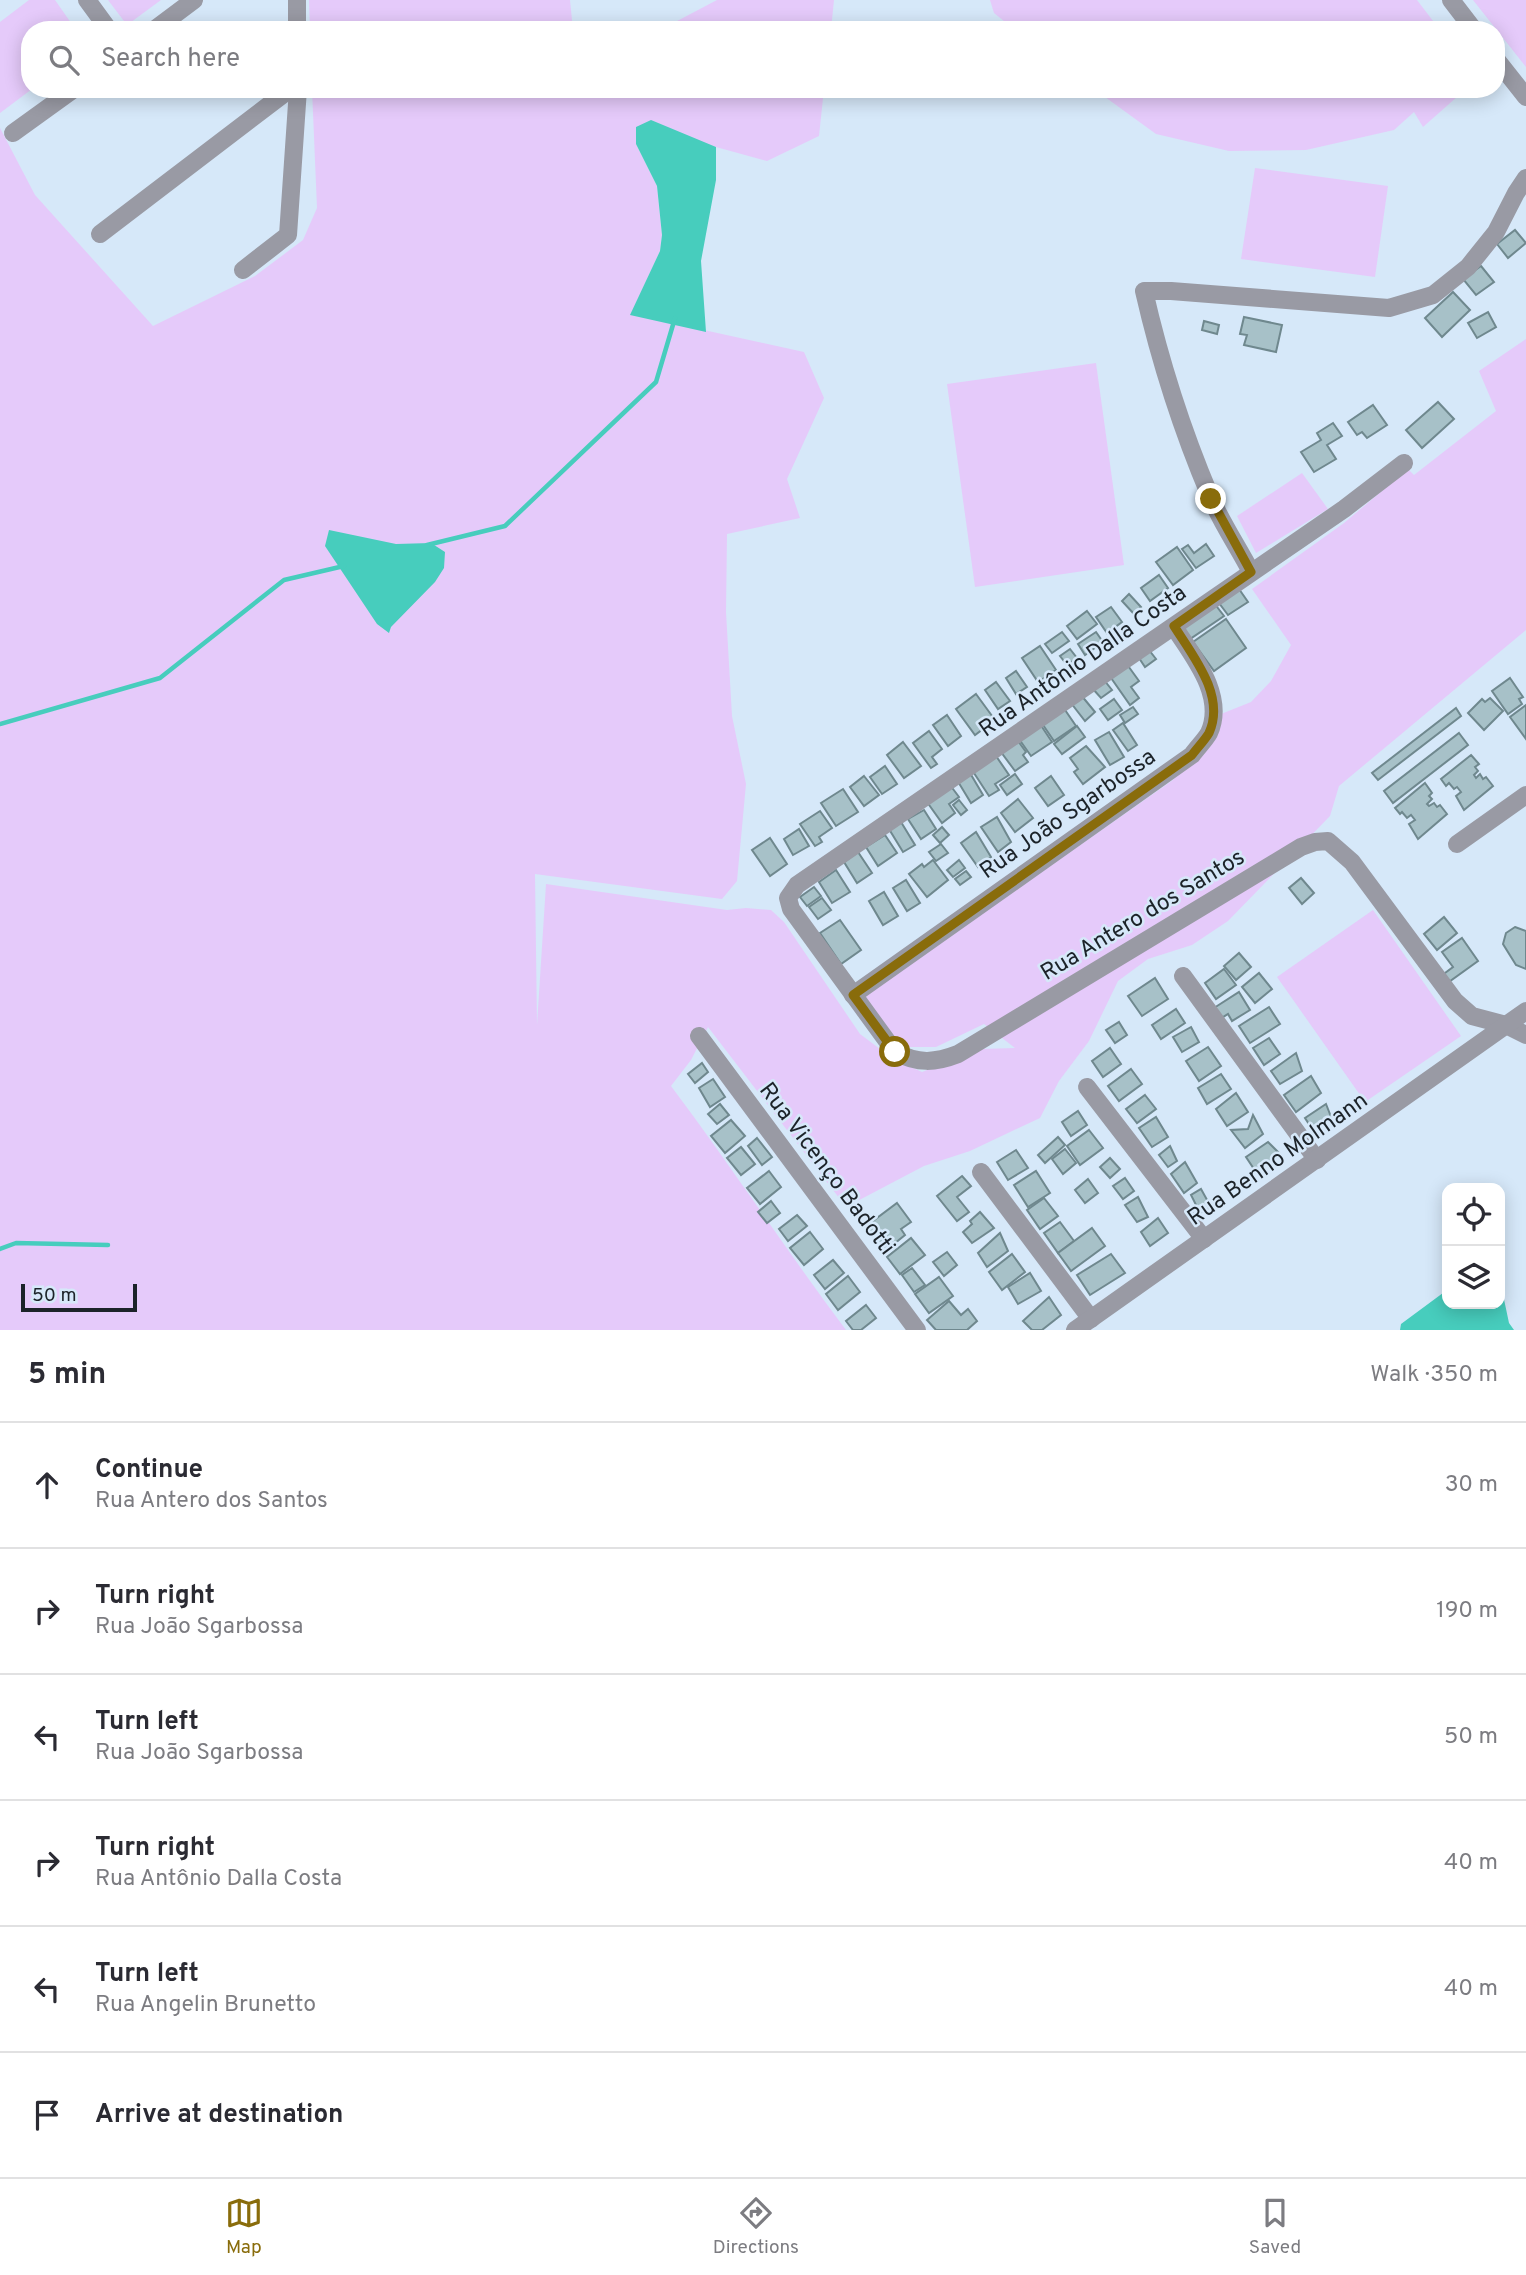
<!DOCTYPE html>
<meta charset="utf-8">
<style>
body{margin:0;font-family:Overpass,sans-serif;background:#f7f7f7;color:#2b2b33}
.controls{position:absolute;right:21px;bottom:21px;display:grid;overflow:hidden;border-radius:14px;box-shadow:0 4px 18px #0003}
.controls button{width:63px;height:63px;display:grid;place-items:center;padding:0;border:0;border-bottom:2px solid #e1e1e2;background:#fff;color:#2b2b33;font:35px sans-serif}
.scale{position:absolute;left:21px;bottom:18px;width:116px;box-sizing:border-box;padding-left:7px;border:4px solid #1c2329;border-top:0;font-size:19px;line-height:24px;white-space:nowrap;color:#1c2329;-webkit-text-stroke:5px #d6e8f9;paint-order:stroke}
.stop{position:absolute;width:21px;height:21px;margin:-16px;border:5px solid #896c0b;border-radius:50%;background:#fff}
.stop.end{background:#896c0b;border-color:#fff;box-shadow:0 2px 7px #0008}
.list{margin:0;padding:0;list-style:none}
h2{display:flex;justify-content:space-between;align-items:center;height:91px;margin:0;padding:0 28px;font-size:30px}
h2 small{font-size:23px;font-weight:400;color:#7c7c81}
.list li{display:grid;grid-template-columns:46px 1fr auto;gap:21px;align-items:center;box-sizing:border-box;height:126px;padding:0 28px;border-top:2px solid #e1e1e2}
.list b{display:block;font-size:26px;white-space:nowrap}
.list p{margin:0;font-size:23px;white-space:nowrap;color:#7c7c81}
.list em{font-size:23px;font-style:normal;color:#7c7c81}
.icon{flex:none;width:38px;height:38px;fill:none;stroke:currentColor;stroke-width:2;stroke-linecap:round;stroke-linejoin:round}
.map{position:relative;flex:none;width:1526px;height:1330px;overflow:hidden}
.search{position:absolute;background:#fff;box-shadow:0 4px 18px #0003;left:21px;right:21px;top:21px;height:77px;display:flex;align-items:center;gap:18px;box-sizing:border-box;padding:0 24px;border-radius:28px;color:#7c7c81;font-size:26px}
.sheet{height:847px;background:#fff}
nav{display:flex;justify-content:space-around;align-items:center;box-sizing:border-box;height:98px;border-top:2px solid #e1e1e2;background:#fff;font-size:19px;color:#7c7c81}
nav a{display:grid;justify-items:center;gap:4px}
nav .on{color:#896c0b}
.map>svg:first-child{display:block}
</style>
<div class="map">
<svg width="1526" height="1330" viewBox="0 0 1526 1330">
<rect width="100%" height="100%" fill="#d6e8f9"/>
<g fill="#e5cafa">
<polygon points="29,0 55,0 76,30 30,30 30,89 32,89 0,113 0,22"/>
<polygon points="108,0 161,0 127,25"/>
<polygon points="309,0 570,0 573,30 310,30"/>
<polygon points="717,0 834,0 831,30 660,30"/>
<polygon points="990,0 1417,0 1440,30 1015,30 994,13"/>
<polygon points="1473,0 1526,0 1526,67"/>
<path d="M312,89H824L819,136L767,161L716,147L636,144L657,186L662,235L660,251L631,314L804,352L824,398L787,479L800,518L727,534L726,612L732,716L746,784L737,881L722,899L535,874L537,1025L546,884L727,910L746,908L771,910L784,922L860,1034L892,1058L922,1072L981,1049L1015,1048L984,1024L936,1047H899L855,1003L1173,780L1207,738L1216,716L1251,702L1271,681L1291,645L1252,589L1344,523L1408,469L1414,475L1496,411L1479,371L1526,339V630L1339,786L1330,816L1228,921L1192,945L1148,959L1118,981L1089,1041L1059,1081L1040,1118L970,1151L924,1166L846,1207L708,1027L691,1060L671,1086C731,1166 786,1250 846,1330H0V128L35,195L153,326L255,276L303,240L317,208Z"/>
<polygon points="1094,89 1466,89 1423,127 1414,112 1394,130 1306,150 1229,151 1156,134"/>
<polygon points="1255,168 1388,186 1375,277 1241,259"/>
<polygon points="1096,363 1124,565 975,587 947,384"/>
<polygon points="1302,473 1328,509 1256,553 1237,516"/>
<polygon points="1373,910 1461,1036 1365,1102 1277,977"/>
</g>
<g fill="#47cdbd">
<polygon points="651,120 716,147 716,180 701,261 706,332 630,315 660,251 662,235 657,186 636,144 636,127"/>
<polygon points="329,530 396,544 431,543 445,552 444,568 435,582 391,627 389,633 377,624 325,546"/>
<polygon points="1447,1290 1447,1304 1500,1304 1500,1290 1502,1290 1509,1323 1514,1330 1400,1330 1401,1324"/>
</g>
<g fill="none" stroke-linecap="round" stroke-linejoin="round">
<g stroke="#47cdbd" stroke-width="4.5">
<polyline points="427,545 505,526 656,382 675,318"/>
<polyline points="0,724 160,678 284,580 344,566"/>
<polyline points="0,1249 16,1243 108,1245"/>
</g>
</g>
<g fill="#a7c1c8" stroke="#6f888e" stroke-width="2">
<polygon points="1515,230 1526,243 1508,258 1497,244"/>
<polygon points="1481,266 1494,282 1476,295 1463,279"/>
<polygon points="1453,292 1470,310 1442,337 1425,318"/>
<polygon points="1488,312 1496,327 1477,338 1468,323"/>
<polygon points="1244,317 1282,325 1276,352 1244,345 1247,335 1240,334"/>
<polygon points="1204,321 1219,325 1217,334 1202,330"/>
<polygon points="1438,402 1454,419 1422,448 1406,430"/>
<polygon points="1373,405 1387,425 1367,438 1362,432 1357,435 1348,422"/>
<polygon points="1333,423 1342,436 1327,445 1336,459 1314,472 1301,452 1321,440 1317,433"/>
<polygon points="1206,544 1214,556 1196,568 1182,549 1188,545 1194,553"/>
<polygon points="1177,547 1193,570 1173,585 1156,562"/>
<polygon points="1159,575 1168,588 1150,601 1141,588"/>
<polygon points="1239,589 1248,602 1228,615 1219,603"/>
<polygon points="1129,594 1141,607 1134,614 1122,601"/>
<polygon points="1214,603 1224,616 1190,639 1181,626"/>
<polygon points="1111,607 1122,622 1107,633 1096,617"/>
<polygon points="1087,611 1097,624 1077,639 1067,626"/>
<polygon points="1226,619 1246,648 1214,671 1193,642"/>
<polygon points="1062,632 1069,641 1052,653 1045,644"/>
<polygon points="1096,632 1103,642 1085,655 1078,644"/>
<polygon points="1040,646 1056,670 1038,682 1022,658"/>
<polygon points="1070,649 1077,658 1067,665 1060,656"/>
<polygon points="1149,650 1156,659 1145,667 1139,658"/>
<polygon points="1126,663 1139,681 1131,687 1139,698 1130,705 1109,675"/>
<polygon points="1016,671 1027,687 1016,694 1006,678"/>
<polygon points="1510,678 1523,697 1519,699 1522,704 1508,714 1492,691"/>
<polygon points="1104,680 1112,690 1101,698 1093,689"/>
<polygon points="996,682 1010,701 998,709 985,690"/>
<polygon points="976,694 995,720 975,735 956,709"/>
<polygon points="1081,695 1095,712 1085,721 1071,703"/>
<polygon points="1490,698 1503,711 1484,730 1468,713 1482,699 1485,702"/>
<polygon points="1114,699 1122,710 1108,720 1100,709"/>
<polygon points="1526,705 1526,739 1510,717"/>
<polygon points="1063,707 1076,726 1054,741 1041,722"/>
<polygon points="1133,707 1138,714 1125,723 1120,715"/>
<polygon points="1456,708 1461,716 1378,780 1372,773"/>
<polygon points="947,715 961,736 948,746 933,725"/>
<polygon points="1123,723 1137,745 1128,751 1113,730"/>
<polygon points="1040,724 1052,742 1031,756 1019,739"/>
<polygon points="1077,726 1085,737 1062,754 1054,744"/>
<polygon points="929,731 942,749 932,757 937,764 931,768 913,743"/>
<polygon points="1109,732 1124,757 1110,765 1095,740"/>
<polygon points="1459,733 1468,745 1393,803 1384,791"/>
<polygon points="1018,741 1026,752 1023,755 1028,762 1015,771 1001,752"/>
<polygon points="903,742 921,766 904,778 887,755"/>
<polygon points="1086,746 1105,767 1083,784 1074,772 1078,769 1070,758"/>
<polygon points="994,753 1009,775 995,784 999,790 989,796 972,770"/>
<polygon points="1471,755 1479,764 1475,767 1478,771 1474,775 1476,778 1480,774 1483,779 1486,777 1493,786 1464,810 1456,796 1461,792 1457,787 1454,789 1449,783 1446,786 1441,779"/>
<polygon points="885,766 897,784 882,794 870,777"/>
<polygon points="970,773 983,795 971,803 957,780"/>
<polygon points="1015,774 1022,784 1007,795 1000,785"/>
<polygon points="864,776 879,795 864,806 850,787"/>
<polygon points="1051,776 1064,795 1048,806 1035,788"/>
<polygon points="1425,783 1432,793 1429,796 1432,799 1427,804 1429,806 1434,803 1437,807 1440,805 1447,814 1418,839 1409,824 1415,820 1411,815 1407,818 1402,812 1400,814 1395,808"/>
<polygon points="950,785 959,797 949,804 955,813 942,823 927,802"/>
<polygon points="843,789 858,812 836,826 821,803"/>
<polygon points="1018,799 1033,818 1015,832 1001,813"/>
<polygon points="959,800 967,810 961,815 953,805"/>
<polygon points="924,810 936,829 921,839 908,819"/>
<polygon points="820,811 832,828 819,837 822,842 815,846 800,824"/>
<polygon points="997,817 1011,842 998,852 981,827"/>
<polygon points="901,822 915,845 903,852 889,829"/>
<polygon points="942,827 949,835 940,843 933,835"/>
<polygon points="799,829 809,846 793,855 784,839"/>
<polygon points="976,832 991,857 978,867 961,843"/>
<polygon points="885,835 897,853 878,866 866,847"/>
<polygon points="770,838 787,864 770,876 752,850"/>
<polygon points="941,844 948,853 936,861 929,852"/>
<polygon points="858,852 872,873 857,883 844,862"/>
<polygon points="933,860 948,880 927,897 909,874 922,864 924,867"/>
<polygon points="959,860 965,868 953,877 947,870"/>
<polygon points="836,870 850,892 832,903 819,882"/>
<polygon points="966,871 971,877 960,885 955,879"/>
<polygon points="1301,878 1314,893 1302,904 1289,888"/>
<polygon points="906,880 920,903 907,911 893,888"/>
<polygon points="814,887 821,896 807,906 800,897"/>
<polygon points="884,892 898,916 883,925 869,901"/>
<polygon points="822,898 831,910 818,919 809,907"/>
<polygon points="1444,917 1457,933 1437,950 1424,934"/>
<polygon points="840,920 861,950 841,964 820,933"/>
<polygon points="1515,927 1526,931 1526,969 1516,965 1503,944 1506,933"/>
<polygon points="1462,938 1478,961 1446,984 1441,976 1453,967 1442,952"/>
<polygon points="1239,953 1251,967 1236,980 1224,966"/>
<polygon points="1224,969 1236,985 1216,999 1205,983"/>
<polygon points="1259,973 1272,989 1255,1003 1242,987"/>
<polygon points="1155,978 1168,999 1142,1016 1128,996"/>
<polygon points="1239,992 1250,1010 1232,1021 1228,1014 1220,1019 1214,1008"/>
<polygon points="1269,1007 1280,1024 1250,1043 1239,1026"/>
<polygon points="1176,1009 1185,1023 1161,1039 1152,1025"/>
<polygon points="1119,1022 1127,1035 1115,1043 1106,1030"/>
<polygon points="1191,1027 1199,1042 1182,1052 1173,1037"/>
<polygon points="1269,1038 1280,1054 1264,1065 1253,1048"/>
<polygon points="1208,1047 1221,1066 1199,1081 1186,1061"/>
<polygon points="1110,1048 1121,1064 1103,1077 1092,1061"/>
<polygon points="1296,1053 1302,1071 1280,1084 1271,1071"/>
<polygon points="702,1063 708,1072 695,1083 688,1074"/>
<polygon points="1131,1069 1142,1084 1119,1101 1108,1086"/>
<polygon points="1221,1074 1231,1089 1207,1104 1198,1088"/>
<polygon points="1311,1076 1321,1093 1296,1112 1284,1095"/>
<polygon points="713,1079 725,1097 710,1107 699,1088"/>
<polygon points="1236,1093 1248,1112 1227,1126 1216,1109"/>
<polygon points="1145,1095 1156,1109 1137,1123 1126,1109"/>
<polygon points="720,1104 729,1115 717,1124 708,1114"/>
<polygon points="1326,1104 1333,1122 1316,1135 1305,1118"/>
<polygon points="1078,1111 1087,1125 1071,1136 1062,1122"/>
<polygon points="1253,1115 1263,1134 1245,1148 1231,1130 1248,1129"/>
<polygon points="1156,1117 1168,1137 1152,1147 1139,1128"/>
<polygon points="731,1120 745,1136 725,1153 711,1136"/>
<polygon points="1089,1130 1103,1148 1080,1165 1067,1146"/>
<polygon points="1058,1137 1065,1145 1045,1163 1038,1155"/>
<polygon points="757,1138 772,1157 762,1165 748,1146"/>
<polygon points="1268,1142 1280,1154 1256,1172 1246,1157"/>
<polygon points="1170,1146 1177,1161 1168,1167 1159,1155"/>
<polygon points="741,1147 755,1164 741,1175 727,1158"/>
<polygon points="1065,1149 1076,1163 1063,1174 1052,1159"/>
<polygon points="1016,1150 1028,1168 1008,1180 997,1162"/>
<polygon points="1110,1158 1120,1169 1110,1178 1100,1167"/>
<polygon points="1185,1162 1197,1183 1184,1193 1171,1174"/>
<polygon points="769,1171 781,1187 760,1204 747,1188"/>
<polygon points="1036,1171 1050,1193 1028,1207 1014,1185"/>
<polygon points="962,1176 971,1186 957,1197 969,1212 957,1221 937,1196"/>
<polygon points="1125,1178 1134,1191 1123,1199 1113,1186"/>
<polygon points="1088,1179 1098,1193 1085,1203 1075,1190"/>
<polygon points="1201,1189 1211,1207 1200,1213 1191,1195"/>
<polygon points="1138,1197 1148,1217 1137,1222 1125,1205"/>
<polygon points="1044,1198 1058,1216 1040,1229 1027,1210"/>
<polygon points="771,1201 780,1213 767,1223 758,1212"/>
<polygon points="897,1203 911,1222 901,1229 905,1235 884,1252 865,1227"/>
<polygon points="980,1212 994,1228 972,1243 963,1232 972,1224 970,1221"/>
<polygon points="797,1215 807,1226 788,1241 779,1229"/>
<polygon points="1158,1218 1168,1233 1150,1246 1141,1232"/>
<polygon points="1060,1222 1074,1241 1058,1253 1044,1233"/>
<polygon points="1092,1228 1105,1246 1071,1271 1058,1253"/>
<polygon points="810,1232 823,1249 804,1265 790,1248"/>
<polygon points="1000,1233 1008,1251 987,1267 978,1253"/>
<polygon points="911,1238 925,1255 900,1274 887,1257"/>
<polygon points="947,1252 957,1265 944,1276 933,1262"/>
<polygon points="1012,1254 1025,1272 1002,1290 989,1272"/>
<polygon points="1111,1254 1125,1273 1090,1295 1077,1275"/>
<polygon points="833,1260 844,1273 825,1289 814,1275"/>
<polygon points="912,1268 925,1285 914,1292 902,1275"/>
<polygon points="1030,1273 1041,1291 1018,1304 1008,1287"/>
<polygon points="848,1276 860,1292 838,1310 826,1294"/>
<polygon points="939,1277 953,1296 929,1313 915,1294"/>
<polygon points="1049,1297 1061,1315 1042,1330 1032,1330 1023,1321"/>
<polygon points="949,1301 961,1315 968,1309 977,1321 967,1330 936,1330 927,1320"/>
<polygon points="866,1305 876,1318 861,1330 853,1330 846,1321"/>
</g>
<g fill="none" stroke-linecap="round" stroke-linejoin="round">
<g stroke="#999aa4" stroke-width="18">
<polyline points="87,0 109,30"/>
<polyline points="297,0 297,30"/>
<polyline points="1451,0 1474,30"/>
<polyline points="154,30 194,0"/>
<polyline points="1496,59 1526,97"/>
<polyline points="13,133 74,89"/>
<polyline points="100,234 290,89"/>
<polyline points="243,270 288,235 298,89"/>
<path d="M1404,463L1344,509L797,885L788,898L791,909L895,1052C918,1064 935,1063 958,1054L1301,847L1315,842L1328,841L1352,862L1455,1001L1472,1016L1506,1025L1526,1035"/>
<path d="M1251,572C1238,547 1221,522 1210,496C1182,430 1160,361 1144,291H1171L1389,308L1433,295L1468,267L1496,232L1516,193L1526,178"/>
<polyline points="1457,844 1526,795"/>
<polyline points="1183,976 1317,1160"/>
<path d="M853,995L1192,755C1197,748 1205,740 1209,733C1226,696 1193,656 1174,627"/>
<polyline points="699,1036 917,1330"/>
<polyline points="1087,1087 1204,1239"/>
<polyline points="981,1172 1091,1319"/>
<polyline points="1075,1330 1526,1011"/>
</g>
</g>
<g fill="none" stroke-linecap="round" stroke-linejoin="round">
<path stroke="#896c0b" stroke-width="9" d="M895,1052L853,995L1192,755C1197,748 1205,740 1209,733C1226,696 1193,656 1174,626L1251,572L1211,499"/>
</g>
<g text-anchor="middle" stroke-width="5" stroke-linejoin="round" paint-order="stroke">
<g font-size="23" fill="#1c2329" stroke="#d6e8f9">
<text transform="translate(1082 660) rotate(-35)" y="8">Rua Antônio Dalla Costa</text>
<text transform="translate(1067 813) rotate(-35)" y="8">Rua João Sgarbossa</text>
<text transform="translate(1142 914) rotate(-31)" y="8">Rua Antero dos Santos</text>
<text transform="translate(1277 1158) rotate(-35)" y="8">Rua Benno Molmann</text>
<text transform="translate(828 1168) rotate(53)" y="8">Rua Vicenço Badotti</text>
</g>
</g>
</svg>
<div class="controls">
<button><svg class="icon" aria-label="locate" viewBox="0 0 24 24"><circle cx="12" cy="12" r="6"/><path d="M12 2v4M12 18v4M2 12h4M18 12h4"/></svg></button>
<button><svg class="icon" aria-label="layers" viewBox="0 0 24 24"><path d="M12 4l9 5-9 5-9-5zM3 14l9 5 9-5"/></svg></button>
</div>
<div class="scale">50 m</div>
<div class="stop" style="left:895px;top:1052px"></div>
<div class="stop end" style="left:1211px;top:499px"></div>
<div class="search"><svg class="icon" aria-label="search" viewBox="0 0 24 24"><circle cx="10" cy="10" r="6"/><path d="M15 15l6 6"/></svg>Search here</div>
</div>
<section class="sheet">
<h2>5 min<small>Walk · 350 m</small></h2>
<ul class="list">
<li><svg class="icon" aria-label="ahead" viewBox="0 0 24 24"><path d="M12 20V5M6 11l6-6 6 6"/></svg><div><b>Continue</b><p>Rua Antero dos Santos</p></div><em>30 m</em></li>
<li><svg class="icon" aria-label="right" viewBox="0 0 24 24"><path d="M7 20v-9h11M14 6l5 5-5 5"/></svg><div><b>Turn right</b><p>Rua João Sgarbossa</p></div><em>190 m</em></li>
<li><svg class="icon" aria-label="left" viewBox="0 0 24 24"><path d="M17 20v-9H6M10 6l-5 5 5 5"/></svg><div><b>Turn left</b><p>Rua João Sgarbossa</p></div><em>50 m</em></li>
<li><svg class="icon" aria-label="right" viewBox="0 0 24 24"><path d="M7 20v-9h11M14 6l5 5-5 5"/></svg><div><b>Turn right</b><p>Rua Antônio Dalla Costa</p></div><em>40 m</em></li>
<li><svg class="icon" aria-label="left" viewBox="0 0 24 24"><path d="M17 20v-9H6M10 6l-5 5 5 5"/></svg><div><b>Turn left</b><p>Rua Angelin Brunetto</p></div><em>40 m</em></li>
<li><svg class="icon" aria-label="arrive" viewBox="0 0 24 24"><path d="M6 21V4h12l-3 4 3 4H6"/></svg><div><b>Arrive at destination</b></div></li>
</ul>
</section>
<nav>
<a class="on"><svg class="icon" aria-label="map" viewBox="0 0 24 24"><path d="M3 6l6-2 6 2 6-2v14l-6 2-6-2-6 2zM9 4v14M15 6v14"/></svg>Map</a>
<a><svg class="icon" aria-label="directions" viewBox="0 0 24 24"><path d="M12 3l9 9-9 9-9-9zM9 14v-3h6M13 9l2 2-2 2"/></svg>Directions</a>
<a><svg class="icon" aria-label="saved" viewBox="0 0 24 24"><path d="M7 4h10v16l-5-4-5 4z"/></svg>Saved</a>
</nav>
